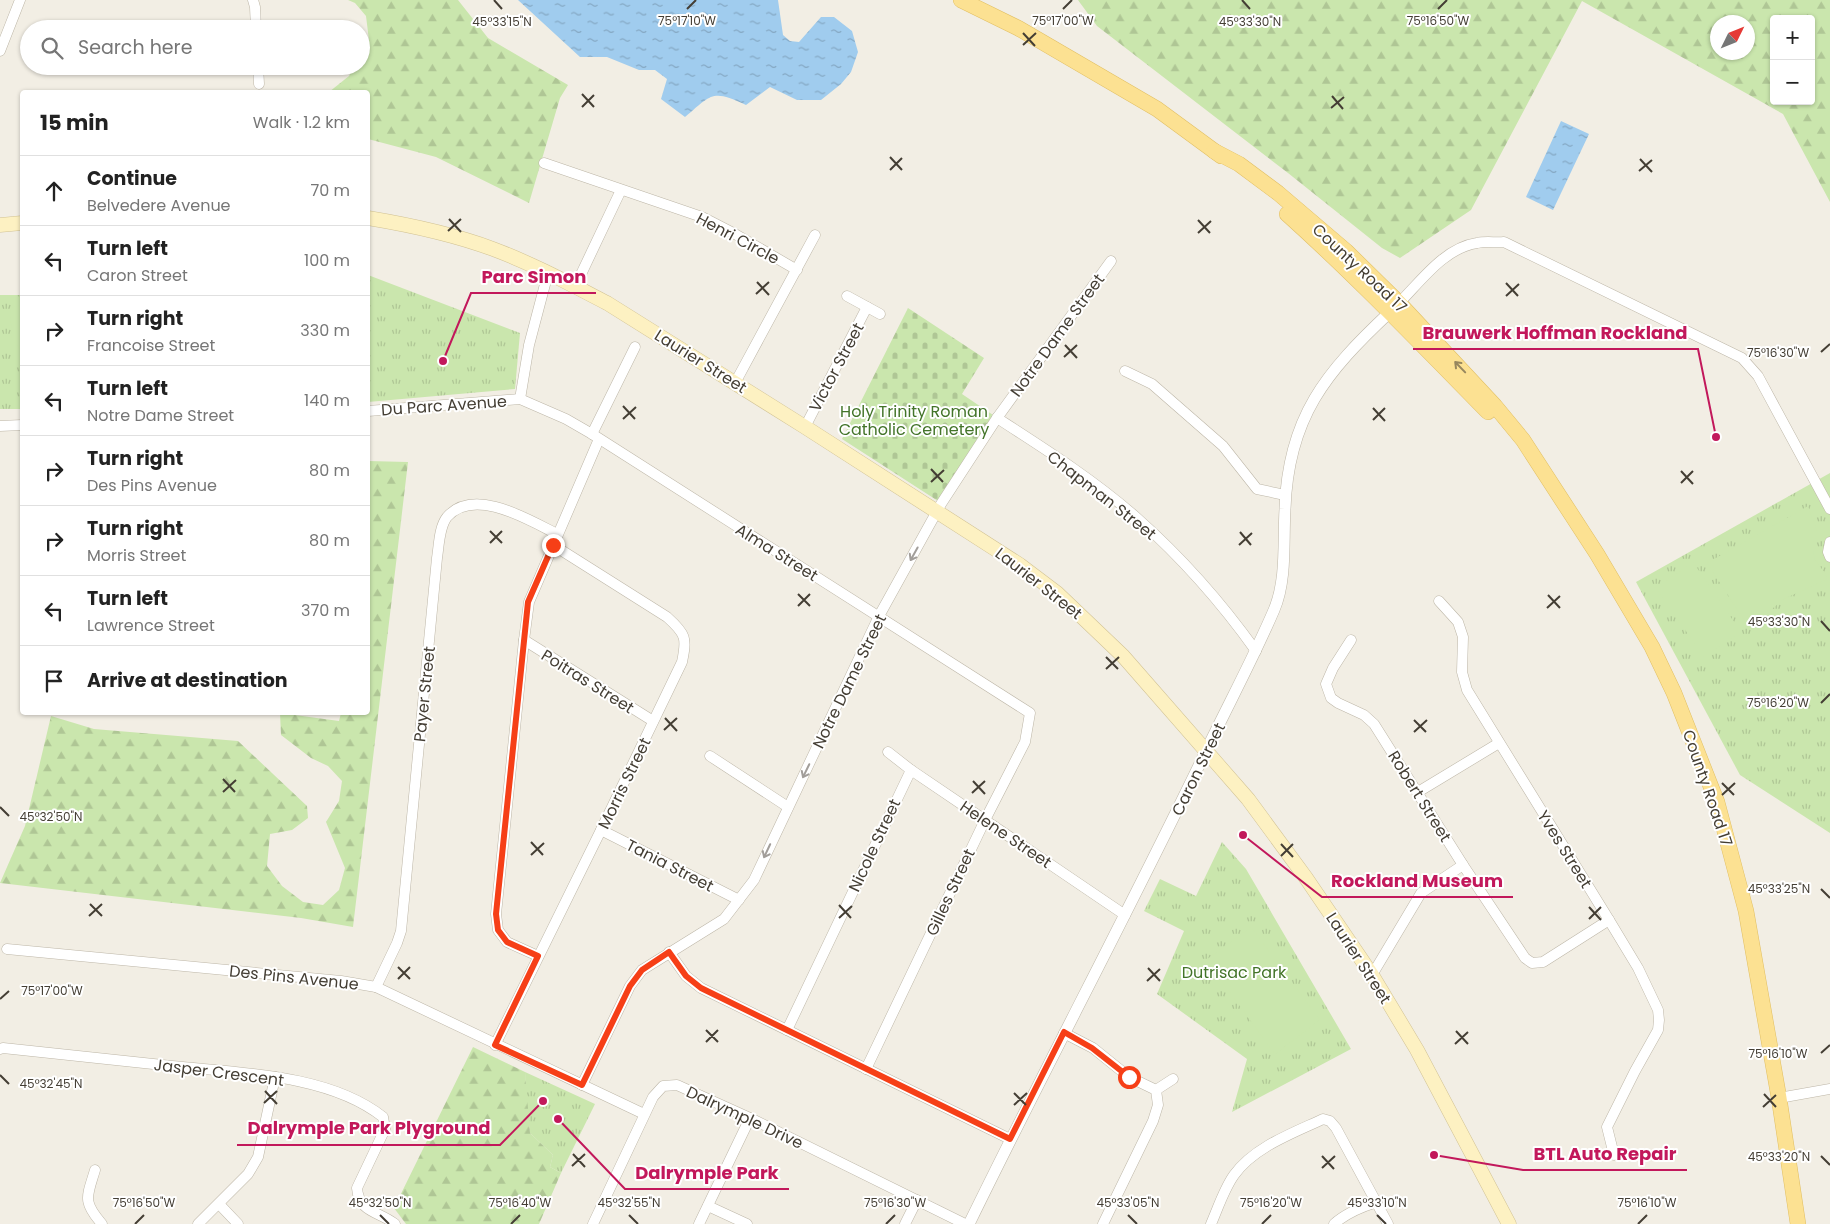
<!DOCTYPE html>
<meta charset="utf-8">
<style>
body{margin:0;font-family:Poppins,sans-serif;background:#f2f2f2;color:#222}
.controls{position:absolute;right:15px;top:15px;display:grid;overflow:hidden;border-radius:5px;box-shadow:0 1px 4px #0004}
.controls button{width:45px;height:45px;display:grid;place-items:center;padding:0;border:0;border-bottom:1px solid #e0e0e0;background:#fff;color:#222;font:25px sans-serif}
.compass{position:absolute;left:1710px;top:15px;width:45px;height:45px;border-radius:50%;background:#fff;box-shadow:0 1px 4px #0004;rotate:47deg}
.stop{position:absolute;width:15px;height:15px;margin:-11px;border:4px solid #f63f17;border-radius:50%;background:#fff}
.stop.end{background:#f63f17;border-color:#fff;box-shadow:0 1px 5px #0008}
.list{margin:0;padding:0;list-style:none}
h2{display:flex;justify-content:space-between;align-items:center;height:65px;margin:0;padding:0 20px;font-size:21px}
h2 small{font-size:16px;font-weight:400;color:#767676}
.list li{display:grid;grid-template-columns:32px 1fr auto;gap:15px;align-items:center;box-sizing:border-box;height:70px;padding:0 20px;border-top:1px solid #e0e0e0}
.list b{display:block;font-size:19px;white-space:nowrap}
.list p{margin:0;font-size:16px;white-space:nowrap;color:#767676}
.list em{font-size:16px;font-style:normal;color:#767676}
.icon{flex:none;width:28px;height:28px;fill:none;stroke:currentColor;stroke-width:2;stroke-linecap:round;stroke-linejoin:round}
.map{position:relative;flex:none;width:1830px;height:1224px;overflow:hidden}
.search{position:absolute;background:#fff;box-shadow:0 1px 4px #0004;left:20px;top:20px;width:350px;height:55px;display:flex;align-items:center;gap:12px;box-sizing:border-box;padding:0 18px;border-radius:28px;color:#767676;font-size:19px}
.panel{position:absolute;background:#fff;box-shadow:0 1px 4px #0004;left:20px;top:90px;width:350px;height:625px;border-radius:5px}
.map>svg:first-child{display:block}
</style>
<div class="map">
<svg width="1830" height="1224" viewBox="0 0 1830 1224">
<defs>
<pattern id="grass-tufts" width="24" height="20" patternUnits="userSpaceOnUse" patternTransform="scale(1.25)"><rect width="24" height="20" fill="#cae6ad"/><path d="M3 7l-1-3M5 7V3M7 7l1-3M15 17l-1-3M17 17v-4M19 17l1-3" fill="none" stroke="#afc695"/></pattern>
<pattern id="forest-firs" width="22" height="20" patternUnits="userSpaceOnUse" patternTransform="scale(1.25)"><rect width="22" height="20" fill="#cae6ad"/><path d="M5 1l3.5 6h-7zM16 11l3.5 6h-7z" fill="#afc695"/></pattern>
<pattern id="cemetery-stones" width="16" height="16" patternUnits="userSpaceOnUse" patternTransform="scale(1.25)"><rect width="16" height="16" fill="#cae6ad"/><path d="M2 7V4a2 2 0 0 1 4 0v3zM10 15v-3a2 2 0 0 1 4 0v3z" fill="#afc695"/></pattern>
<pattern id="water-ripples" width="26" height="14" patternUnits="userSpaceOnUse" patternTransform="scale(1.25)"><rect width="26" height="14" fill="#a0ccee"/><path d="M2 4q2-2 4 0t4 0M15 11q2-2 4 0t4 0" fill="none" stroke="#84a7c2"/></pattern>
</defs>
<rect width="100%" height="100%" fill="#f2eee4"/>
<g fill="url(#grass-tufts)">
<polygon points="368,275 520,333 515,389 368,402"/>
<rect x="0" y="295" width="22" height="114"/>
<polygon points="1830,473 1830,833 1740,775 1636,582"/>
<polygon points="1222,842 1246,869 1351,1049 1232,1112 1247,1059 1157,994 1184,931 1144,911 1160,879 1196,896"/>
<polygon points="525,1072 595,1104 561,1173 550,1167 553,1155 530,1133 526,1101"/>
</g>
<g fill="url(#forest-firs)" fill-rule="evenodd">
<polygon points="348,0 458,0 488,38 568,85 560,98 529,203 436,157 368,139 368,92 329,92 349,76 354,66 361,66 361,54 369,40 366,16 355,3"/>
<path d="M1078,0H1830V202L1783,114L1582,1L1471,210L1400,258L1382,248L1288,173L1097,26ZM1774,19H1811V101H1774ZM1718,22H1748V52H1718Z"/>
<polygon points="368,461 408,462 353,927 301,918 0,883 25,826 51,716 94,729 238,741 307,806 308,818 292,830 270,834 267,866 282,886 303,902 323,905 339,890 345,868 326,822 339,801 342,781 328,766 311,758 281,735 280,713 339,721 341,713 368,712"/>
<polygon points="473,1047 525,1072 530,1133 553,1155 550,1167 561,1173 539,1224 406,1224 394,1208"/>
</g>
<polygon fill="url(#cemetery-stones)" points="908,308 984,358 962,394 993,415 938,501 842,439"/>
<g fill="#cae6ad">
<polygon points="22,305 22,352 12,339 10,308"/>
<polygon points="1808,506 1817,531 1813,551 1815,560 1825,573 1827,579 1784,599 1766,614 1752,632 1707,563"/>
<polygon points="1693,562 1741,632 1704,657 1656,588"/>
<polygon points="1251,927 1320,1020 1275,1054 1206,960"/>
</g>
<g fill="url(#water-ripples)">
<path d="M518,0H778L783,35L790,41L799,42L821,17H834L852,31L858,52L851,72L841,84L821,100H797L770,87L746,105C712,89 712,94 685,117L661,99L667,79L655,70H639L607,57H580Z"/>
<polygon points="1561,121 1589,134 1553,210 1526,197"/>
</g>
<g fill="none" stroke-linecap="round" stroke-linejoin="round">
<defs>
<g id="minor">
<polyline points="253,0 255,7 256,29"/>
<polyline points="0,51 20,0"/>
<polyline points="258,66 259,84"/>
<polyline points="544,163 702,217 735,234 797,270"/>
<polyline points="575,287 621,190"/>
<polyline points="847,296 880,314"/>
<path d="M1396,306C1419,284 1443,248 1477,243C1486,241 1496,243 1504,242L1742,358L1758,376L1830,509"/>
<polyline points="1125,371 1152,384 1223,446 1257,489 1285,495"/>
<polyline points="735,383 815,235"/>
<polyline points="520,399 529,345 548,273"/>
<polyline points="368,411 520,399 566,419 592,434 1030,713 1025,742 985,820 866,1069"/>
<path d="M997,418C1045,449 1094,480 1137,518C1181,557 1221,602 1256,651"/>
<polyline points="0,426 22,425"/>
<polyline points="805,427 867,307"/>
<polyline points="592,434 635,347"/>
<polyline points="1830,542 1828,552 1830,557"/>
<polyline points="1439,601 1458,622 1463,637 1462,672 1467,690 1609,920 1638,968 1658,1010 1659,1020 1658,1030 1635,1071 1607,1127 1614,1155"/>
<polyline points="524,640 653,721"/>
<polyline points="1351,640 1333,668 1326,684 1331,698 1338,703 1364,715 1374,724 1463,865 1525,958 1532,963 1543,962 1609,920"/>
<polyline points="888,752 911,770 1125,915"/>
<polyline points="710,756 788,807"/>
<polyline points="1418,792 1499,743"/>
<polyline points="601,830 739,900"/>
<polyline points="7,949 341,981 376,987 644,1114"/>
<polyline points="669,952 686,976 701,988 1010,1139"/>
<polyline points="538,956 507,942 498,930 496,914 524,640 529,602 599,439"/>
<polyline points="1372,975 1421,893 1463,865"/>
<path d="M376,987L397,943L401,931L437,558C439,546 439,527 447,517C474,486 529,520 557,534"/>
<polyline points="787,1030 911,770"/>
<polyline points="1064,1033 1093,1048 1129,1077 1156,1090 1158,1105 1153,1121 1103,1224"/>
<path d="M495,1045L601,830L682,662C687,638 686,634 667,617L553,545"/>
<path d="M0,1049L3,1048C59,1054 116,1060 172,1066C239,1073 329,1074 383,1117L385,1129L357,1188C359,1213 379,1211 395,1224"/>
<polyline points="582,1085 630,986 642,970 724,919 754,880 879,616 941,504 997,418 1111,261"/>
<polyline points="1156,1090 1173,1079"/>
<polyline points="1779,1098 1830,1089"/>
<path d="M95,1170C87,1197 82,1201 102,1224"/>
<polyline points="219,1204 238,1224"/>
<polyline points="708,1206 747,1224"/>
<polyline points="198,1224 248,1174 258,1157 275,1077"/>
<polyline points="593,1224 653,1097 663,1086 677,1085 750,1118 965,1224"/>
<polyline points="699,1224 750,1118"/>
<polyline points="905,1224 917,1200"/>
<path d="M1211,1224C1218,1208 1224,1189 1234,1175C1254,1147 1293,1133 1323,1119L1330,1121L1336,1128L1388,1224"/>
<path d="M1334,1224C1346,1213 1361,1207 1377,1202"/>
</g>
<path id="tertiary" d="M969,1224C1046,1066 1129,911 1205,753C1228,705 1253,659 1274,610C1287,580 1283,541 1285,509C1288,417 1326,372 1390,312"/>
<g id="secondary">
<path d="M368,218C410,225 453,234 493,249C533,264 570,284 607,303L805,427L1020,565L1057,593L1123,656L1248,799L1306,878L1372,975L1417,1050L1509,1224"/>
<polyline points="0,225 22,223"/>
</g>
<g id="primary">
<polyline points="961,0 1018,28 1157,109 1221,156"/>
<polyline points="1214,151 1239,164 1278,193 1346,251 1399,303 1495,406 1523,440 1597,554 1652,647 1674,693 1717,802 1746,911 1779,1098 1798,1224"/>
<path d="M1287,214C1357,277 1422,345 1488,412"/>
</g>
</defs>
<use href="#minor" stroke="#bdb6a7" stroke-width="11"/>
<use href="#tertiary" stroke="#bdb6a7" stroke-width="12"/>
<use href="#secondary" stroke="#d1c294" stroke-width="15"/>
<use href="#primary" stroke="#e1bf63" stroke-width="16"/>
<use href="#minor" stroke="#fff" stroke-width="10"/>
<use href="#tertiary" stroke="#fff" stroke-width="11"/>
<use href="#secondary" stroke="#fdf1c2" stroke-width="14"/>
<use href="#primary" stroke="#fce192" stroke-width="15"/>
</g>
<defs><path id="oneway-shaft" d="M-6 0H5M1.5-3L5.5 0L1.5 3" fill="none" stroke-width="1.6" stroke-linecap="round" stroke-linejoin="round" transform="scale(1.25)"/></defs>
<use stroke="#97875e" href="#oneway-shaft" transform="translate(1460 367) rotate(-134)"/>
<g stroke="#a29e9a">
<use href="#oneway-shaft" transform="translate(914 554) rotate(119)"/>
<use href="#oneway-shaft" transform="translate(806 771) rotate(116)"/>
<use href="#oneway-shaft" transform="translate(767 851) rotate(115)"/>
</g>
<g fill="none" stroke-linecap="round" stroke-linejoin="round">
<polyline stroke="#f63f17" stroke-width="6" points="553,545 528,602 496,914 498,930 507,942 538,956 495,1045 582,1085 630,986 642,970 669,952 686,976 701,988 1010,1139 1064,1032 1092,1048 1129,1077"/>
</g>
<path fill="none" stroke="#443e34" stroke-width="2" d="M494,0L502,9M1242,0L1250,9M687,9L696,0M1063,9L1072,0M1438,9L1447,0M1023,33L1035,46M1023,45L1036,33M582,94L594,107M1332,96L1343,109M582,107L594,95M1331,108L1344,97M890,157L902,170M1640,159L1652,172M890,170L902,158M1639,171L1652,160M449,219L461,232M1198,220L1210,233M448,231L461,219M1198,233L1211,221M757,282L769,295M1506,283L1518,296M756,294L769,282M1506,296L1519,284M1065,345L1077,358M1821,352L1830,344M1064,357L1077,345M623,406L635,419M1373,408L1385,421M623,419L636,407M1373,420L1385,408M931,469L943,482M1681,471L1693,484M931,482L944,470M1681,483L1693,471M490,531L502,543M1240,532L1251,545M490,543L502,531M1239,545L1252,533M798,594L810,606M1548,595L1560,608M798,606L810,594M1547,608L1560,596M1821,621L1830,631M1106,657L1118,669M1106,669L1119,657M1821,703L1830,694M665,718L677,731M1414,720L1426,732M664,730L677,718M1414,732L1427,720M223,779L235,792M973,781L985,794M1722,783L1734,795M223,792L236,780M972,793L985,781M1722,795L1735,783M0,807L9,816M531,842L543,855M1281,844L1293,857M531,855L544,843M1281,856L1293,844M1821,889L1830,898M90,904L102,916M839,905L851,918M1589,907L1601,920M89,916L102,904M839,918L852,906M1589,919L1601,907M398,967L410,979M1148,968L1160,981M398,979L410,967M1147,981L1160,969M0,999L9,991M706,1030L718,1042M1456,1031L1468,1044M706,1042L718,1030M1455,1044L1468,1032M1821,1053L1830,1045M0,1075L9,1084M265,1091L277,1104M1014,1093L1026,1105M1764,1094L1776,1107M264,1103L277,1091M1014,1105L1027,1093M1763,1107L1776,1095M573,1154L585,1167M1322,1156L1334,1169M1821,1156L1830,1165M572,1166L585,1154M1322,1168L1335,1156M380,1215L389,1224M629,1215L638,1224M1128,1215L1137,1224M1377,1215L1386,1224M135,1224L144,1215M511,1224L520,1215M886,1224L895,1215M1262,1224L1271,1215M1638,1224L1647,1215"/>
<g text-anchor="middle" stroke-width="4" stroke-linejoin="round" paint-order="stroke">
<g font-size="16" fill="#443e34" stroke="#fff">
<text transform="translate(738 238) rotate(28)" y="6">Henri Circle</text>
<text transform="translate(1360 268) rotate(43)" y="6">County Road 17</text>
<text transform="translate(1057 335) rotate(-54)" y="6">Notre Dame Street</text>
<text transform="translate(701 361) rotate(32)" y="6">Laurier Street</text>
<text transform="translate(836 367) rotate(-62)" y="6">Victor Street</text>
<text transform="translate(444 405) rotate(-4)" y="6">Du Parc Avenue</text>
<text transform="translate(1102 495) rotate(38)" y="6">Chapman Street</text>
<text transform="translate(777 552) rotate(32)" y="6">Alma Street</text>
<text transform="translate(1039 583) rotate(38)" y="6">Laurier Street</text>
<text transform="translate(588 681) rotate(32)" y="6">Poitras Street</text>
<text transform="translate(849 681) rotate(-64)" y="6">Notre Dame Street</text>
<text transform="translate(424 694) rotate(-84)" y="6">Payer Street</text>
<text transform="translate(1198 769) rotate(-64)" y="6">Caron Street</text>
<text transform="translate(624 783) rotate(-64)" y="6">Morris Street</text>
<text transform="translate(1708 788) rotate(71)" y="6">County Road 17</text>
<text transform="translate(1420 796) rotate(58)" y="6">Robert Street</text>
<text transform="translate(1006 834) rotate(34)" y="6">Helene Street</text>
<text transform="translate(874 845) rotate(-65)" y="6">Nicole Street</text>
<text transform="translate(1565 849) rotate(58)" y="6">Yves Street</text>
<text transform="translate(670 865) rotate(27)" y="6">Tania Street</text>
<text transform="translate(950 892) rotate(-65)" y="6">Gilles Street</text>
<text transform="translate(1359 958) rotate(57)" y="6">Laurier Street</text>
<text transform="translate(294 977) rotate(6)" y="6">Des Pins Avenue</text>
<text transform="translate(219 1072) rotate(7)" y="6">Jasper Crescent</text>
<text transform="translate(745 1117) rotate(25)" y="6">Dalrymple Drive</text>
</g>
<g font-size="16" fill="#437429" stroke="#fff">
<text x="914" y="417">Holy Trinity Roman<tspan x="914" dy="18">Catholic Cemetery</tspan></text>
<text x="1234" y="978">Dutrisac Park</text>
</g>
</g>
<g font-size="12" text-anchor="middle" fill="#443e34" stroke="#fff" stroke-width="4" stroke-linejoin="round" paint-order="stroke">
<text x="687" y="25">75°17'10"W</text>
<text x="1063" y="25">75°17'00"W</text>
<text x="1438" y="25">75°16'50"W</text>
<text x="502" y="26">45°33'15"N</text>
<text x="1250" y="26">45°33'30"N</text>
<text x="1778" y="357">75°16'30"W</text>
<text x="1779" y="626">45°33'30"N</text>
<text x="1778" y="707">75°16'20"W</text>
<text x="51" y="821">45°32'50"N</text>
<text x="1779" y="893">45°33'25"N</text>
<text x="52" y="995">75°17'00"W</text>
<text x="1778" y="1058">75°16'10"W</text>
<text x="51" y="1088">45°32'45"N</text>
<text x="1779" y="1161">45°33'20"N</text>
<text x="380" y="1207">45°32'50"N</text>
<text x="629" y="1207">45°32'55"N</text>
<text x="1128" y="1207">45°33'05"N</text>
<text x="1377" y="1207">45°33'10"N</text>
<text x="144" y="1207">75°16'50"W</text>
<text x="520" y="1207">75°16'40"W</text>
<text x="895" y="1207">75°16'30"W</text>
<text x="1271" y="1207">75°16'20"W</text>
<text x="1647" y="1207">75°16'10"W</text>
</g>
<path fill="none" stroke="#c2185b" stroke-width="2" d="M443 361L471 293H596M1716 437L1698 349H1413M1243 835L1322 897H1513M543 1101L500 1145H237M1434 1155L1523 1170H1687M558 1119L625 1189H789"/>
<g fill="#c2185b" stroke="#fff" stroke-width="2">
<circle cx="443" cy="361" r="5"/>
<circle cx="1716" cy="437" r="5"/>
<circle cx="1243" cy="835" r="5"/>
<circle cx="543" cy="1101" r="5"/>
<circle cx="1434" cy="1155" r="5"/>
<circle cx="558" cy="1119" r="5"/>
</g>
<g font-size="18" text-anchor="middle" font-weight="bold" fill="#c2185b" stroke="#fff" stroke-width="4" stroke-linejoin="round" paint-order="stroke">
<text x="534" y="283">Parc Simon</text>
<text x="1555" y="339">Brauwerk Hoffman Rockland</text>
<text x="1417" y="887">Rockland Museum</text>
<text x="369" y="1134">Dalrymple Park Plyground</text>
<text x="1605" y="1160">BTL Auto Repair</text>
<text x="707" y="1179">Dalrymple Park</text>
</g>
</svg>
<div class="controls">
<button>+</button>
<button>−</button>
</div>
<svg class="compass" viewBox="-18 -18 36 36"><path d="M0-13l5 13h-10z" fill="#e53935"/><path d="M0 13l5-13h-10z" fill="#767676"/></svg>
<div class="stop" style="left:1129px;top:1077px"></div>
<div class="stop end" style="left:553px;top:545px"></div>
<div class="search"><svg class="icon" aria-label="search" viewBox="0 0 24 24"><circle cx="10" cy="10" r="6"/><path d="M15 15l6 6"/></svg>Search here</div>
<section class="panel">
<h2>15 min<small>Walk · 1.2 km</small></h2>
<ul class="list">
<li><svg class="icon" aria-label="ahead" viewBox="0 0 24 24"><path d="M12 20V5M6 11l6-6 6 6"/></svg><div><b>Continue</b><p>Belvedere Avenue</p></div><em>70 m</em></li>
<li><svg class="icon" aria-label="left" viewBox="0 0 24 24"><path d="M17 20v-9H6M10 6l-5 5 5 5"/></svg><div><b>Turn left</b><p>Caron Street</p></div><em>100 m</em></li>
<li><svg class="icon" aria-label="right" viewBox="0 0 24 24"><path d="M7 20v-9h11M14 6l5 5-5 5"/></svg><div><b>Turn right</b><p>Francoise Street</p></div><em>330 m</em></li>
<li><svg class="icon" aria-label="left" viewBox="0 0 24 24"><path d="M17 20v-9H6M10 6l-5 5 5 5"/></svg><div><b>Turn left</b><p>Notre Dame Street</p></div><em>140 m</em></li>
<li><svg class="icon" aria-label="right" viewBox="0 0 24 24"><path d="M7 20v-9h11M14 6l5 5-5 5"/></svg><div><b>Turn right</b><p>Des Pins Avenue</p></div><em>80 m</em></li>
<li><svg class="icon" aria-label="right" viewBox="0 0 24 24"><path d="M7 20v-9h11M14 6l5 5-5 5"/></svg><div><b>Turn right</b><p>Morris Street</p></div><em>80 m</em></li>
<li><svg class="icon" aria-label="left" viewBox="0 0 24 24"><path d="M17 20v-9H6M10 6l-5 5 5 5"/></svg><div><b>Turn left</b><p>Lawrence Street</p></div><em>370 m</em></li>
<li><svg class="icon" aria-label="arrive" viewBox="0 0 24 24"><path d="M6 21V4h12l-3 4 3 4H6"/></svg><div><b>Arrive at destination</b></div></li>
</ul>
</section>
</div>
